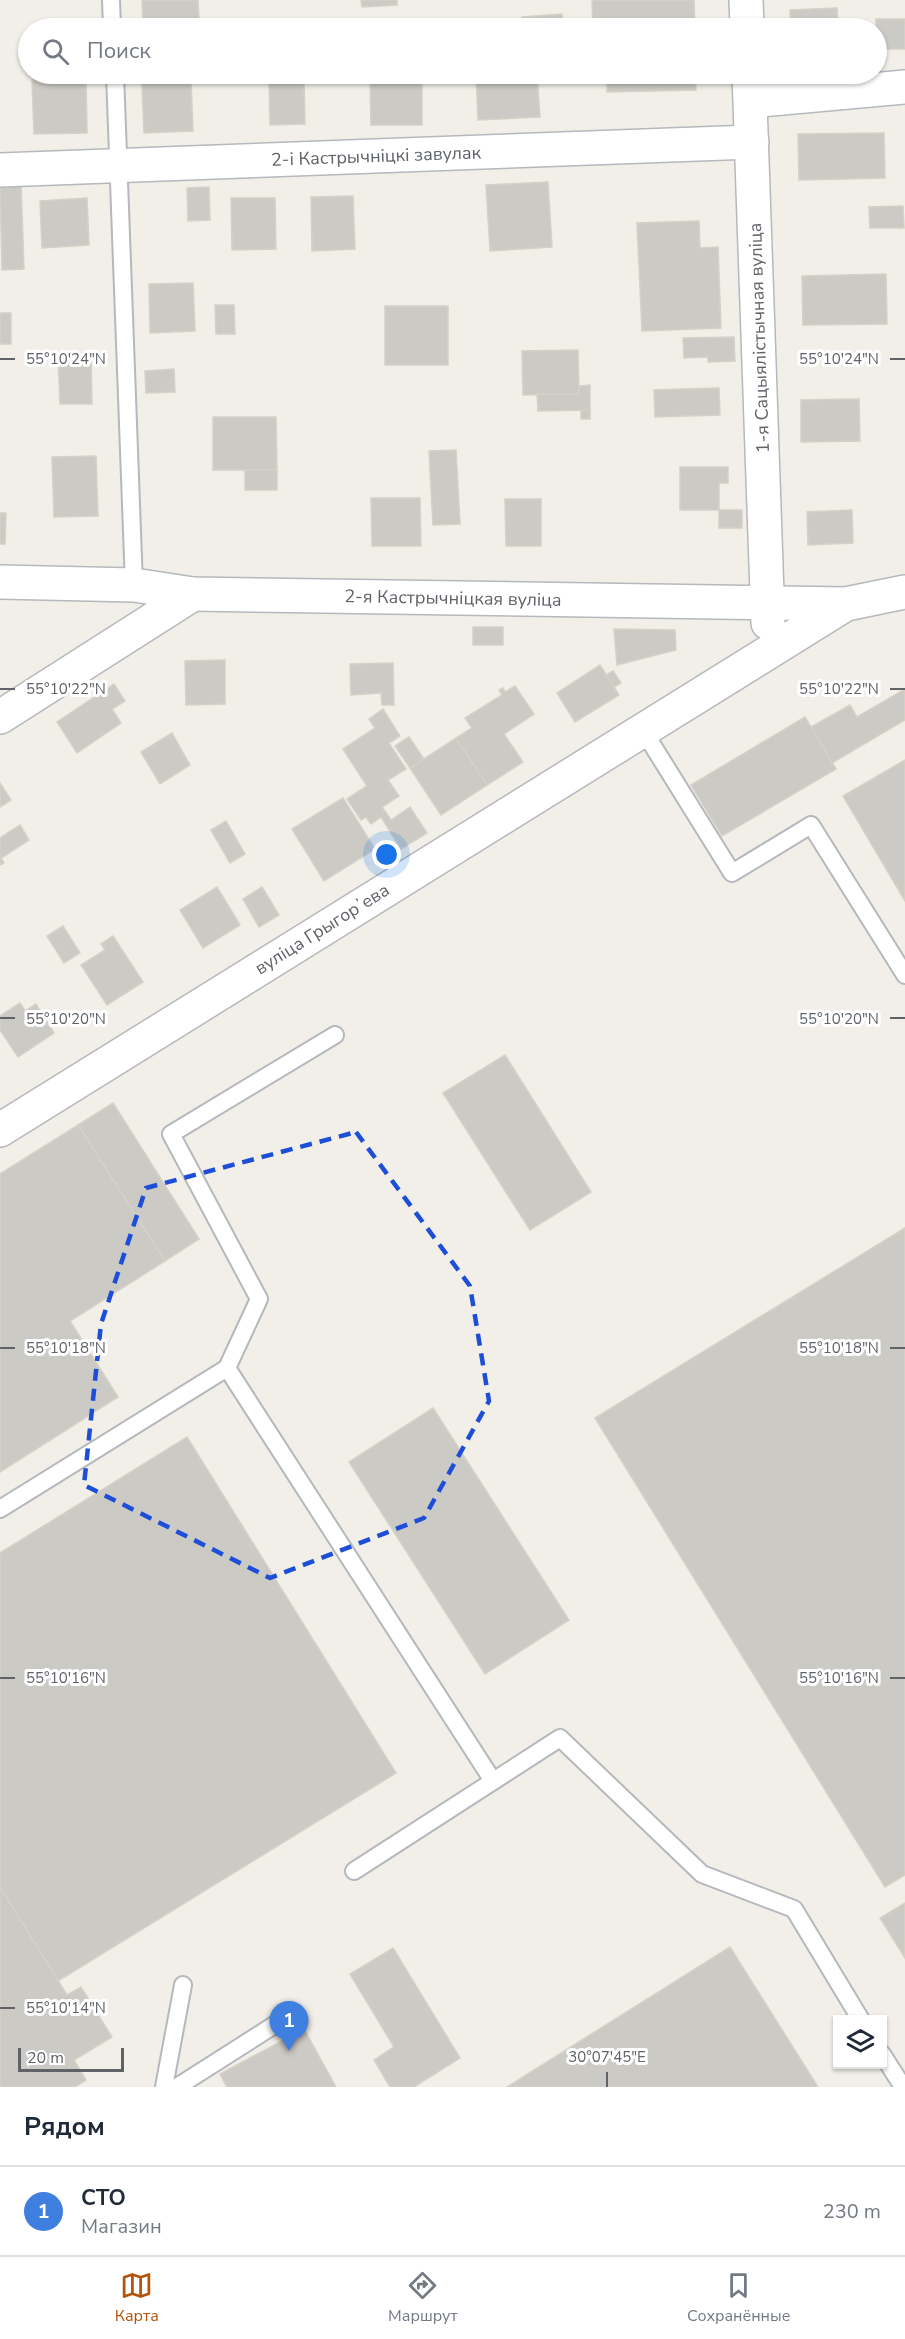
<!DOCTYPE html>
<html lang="ru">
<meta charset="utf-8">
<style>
body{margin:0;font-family:"Nunito Sans",sans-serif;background:#f6f6f7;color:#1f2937}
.controls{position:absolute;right:18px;bottom:18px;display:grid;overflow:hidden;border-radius:0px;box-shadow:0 2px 4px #0004}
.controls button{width:54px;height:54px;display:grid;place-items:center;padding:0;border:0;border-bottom:2px solid #e0e1e3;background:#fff;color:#1f2937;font:30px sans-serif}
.scale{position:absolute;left:18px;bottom:15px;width:106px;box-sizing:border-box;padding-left:6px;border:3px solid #5f6368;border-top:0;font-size:16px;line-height:21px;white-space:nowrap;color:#5f6368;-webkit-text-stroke:4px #fff;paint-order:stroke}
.you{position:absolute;left:387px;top:855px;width:21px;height:21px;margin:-15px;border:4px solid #fff;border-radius:50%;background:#1a73e8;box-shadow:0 0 0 9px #1a73e833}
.badge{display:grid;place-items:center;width:39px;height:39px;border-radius:50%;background:#b45309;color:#fff;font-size:20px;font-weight:700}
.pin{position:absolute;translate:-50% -50px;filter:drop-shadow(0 2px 3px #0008)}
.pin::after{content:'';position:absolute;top:32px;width:21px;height:18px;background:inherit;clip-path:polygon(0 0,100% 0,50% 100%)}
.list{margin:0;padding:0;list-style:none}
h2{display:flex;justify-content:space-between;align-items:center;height:78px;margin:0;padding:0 24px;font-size:26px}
h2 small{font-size:20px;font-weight:400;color:#747a83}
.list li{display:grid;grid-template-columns:39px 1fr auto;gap:18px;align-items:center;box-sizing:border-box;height:90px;padding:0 24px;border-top:2px solid #e0e1e3}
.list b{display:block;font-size:22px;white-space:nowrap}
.list p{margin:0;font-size:20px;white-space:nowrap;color:#747a83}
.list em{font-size:20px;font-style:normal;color:#747a83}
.icon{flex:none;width:33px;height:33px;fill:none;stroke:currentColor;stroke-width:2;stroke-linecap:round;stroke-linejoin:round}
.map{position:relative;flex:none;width:905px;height:2087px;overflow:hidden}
.search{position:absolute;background:#fff;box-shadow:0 2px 4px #0004;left:18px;right:18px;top:18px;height:66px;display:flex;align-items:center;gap:15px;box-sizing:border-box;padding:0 21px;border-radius:33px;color:#747a83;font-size:22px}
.sheet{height:168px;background:#fff}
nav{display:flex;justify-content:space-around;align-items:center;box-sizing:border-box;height:84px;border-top:2px solid #e0e1e3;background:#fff;font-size:16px;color:#747a83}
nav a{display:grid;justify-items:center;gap:3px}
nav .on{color:#b45309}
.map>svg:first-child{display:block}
</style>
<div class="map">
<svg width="905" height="2087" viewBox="0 0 905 2087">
<rect width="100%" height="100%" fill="#f1efe8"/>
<g fill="#cccac5" stroke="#d6d1c6" stroke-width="1.5">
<polygon points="142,0 198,0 199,20 143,22"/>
<polygon points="361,0 397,0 397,5 362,7"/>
<polygon points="592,0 694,0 695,28 593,28"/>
<polygon points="837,8 838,28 791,28 790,10"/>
<polygon points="562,14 563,28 523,28 522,17"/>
<rect x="876" y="19" width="29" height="30"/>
<polygon points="476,74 537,74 540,117 478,120"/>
<polygon points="607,74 695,74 696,90 607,92"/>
<polygon points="422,75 422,125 371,125 370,76"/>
<polygon points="86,79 87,133 34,134 32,80"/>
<polygon points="304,80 305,124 270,125 269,81"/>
<polygon points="191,81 193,131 144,133 142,83"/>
<polygon points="884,133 885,178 799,180 798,134"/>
<polygon points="21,182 24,269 2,270 0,183"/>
<polygon points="548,182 552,247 490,251 486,185"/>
<polygon points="209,187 210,220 188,221 187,188"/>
<polygon points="353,196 355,249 312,251 311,197"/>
<polygon points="87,198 89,245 42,248 40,201"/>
<polygon points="231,198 275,198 276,249 232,250"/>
<polygon points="903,206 904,228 870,228 869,207"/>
<polygon points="699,221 700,248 718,247 721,328 642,331 637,223"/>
<polygon points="886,274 887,324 803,325 802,276"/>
<polygon points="193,283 195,331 150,333 149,284"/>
<polygon points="215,305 234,305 235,334 216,334"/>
<rect x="385" y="306" width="63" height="59"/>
<rect x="0" y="313" width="11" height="31"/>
<polygon points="734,337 735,361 708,362 708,357 684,358 683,338"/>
<polygon points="578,350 579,394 523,395 522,351"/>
<polygon points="91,353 92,404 60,404 58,354"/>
<polygon points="174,369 175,392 146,393 145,371"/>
<polygon points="590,385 590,410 538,411 537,394 579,394 579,386"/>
<polygon points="719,388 720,415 655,417 654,390"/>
<polygon points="859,399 860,441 801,442 801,400"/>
<rect x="581" y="410" width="9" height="9"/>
<polygon points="213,417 276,417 277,470 213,470"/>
<polygon points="456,450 460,524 433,525 429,451"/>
<polygon points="96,456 98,516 54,517 52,457"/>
<polygon points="680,467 728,467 728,483 719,483 719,510 680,510"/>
<rect x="245" y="470" width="32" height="20"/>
<polygon points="371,498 420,498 421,546 372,546"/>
<polygon points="505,499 541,499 541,546 506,546"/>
<rect x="719" y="510" width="23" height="18"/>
<polygon points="852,510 853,543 808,545 807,512"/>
<polygon points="0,513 6,513 5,544 0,544"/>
<rect x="473" y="627" width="30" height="18"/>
<polygon points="614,629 675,630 676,650 617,665"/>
<polygon points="225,660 225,704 186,705 185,661"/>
<polygon points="393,663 394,705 382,705 381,693 351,695 350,664"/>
<polygon points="600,665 619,695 575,722 557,693"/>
<polygon points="613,671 621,683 614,687 606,675"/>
<polygon points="114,684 125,701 112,709 121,723 77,753 57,722"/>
<polygon points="515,686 534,714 504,734 523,762 487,785 456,738 472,728 465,718 502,695 499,690 503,688 505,692"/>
<polygon points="905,689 905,720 832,763 811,727 850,705 857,717"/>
<polygon points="383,709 400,736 389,743 406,769 388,780 399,796 382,807 391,820 410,807 427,833 401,849 381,817 371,824 366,817 361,820 347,799 367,786 343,749 375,728 369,719"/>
<polygon points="805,717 836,769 722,836 691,785"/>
<polygon points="172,733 190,765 160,784 141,752"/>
<polygon points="409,737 424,759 410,768 395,746"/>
<polygon points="456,738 487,785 441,815 410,768"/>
<polygon points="905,760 905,901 843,796"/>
<polygon points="0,783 11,800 0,807"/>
<polygon points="343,798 375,849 324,881 292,829"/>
<polygon points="226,821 245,854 230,863 211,830"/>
<polygon points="20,825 29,840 1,858 4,863 0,865 0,838"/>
<polygon points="217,887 240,925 203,948 180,910"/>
<polygon points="262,887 279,915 259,927 243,899"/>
<polygon points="63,926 80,953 64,963 47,936"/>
<polygon points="113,936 143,982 107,1005 81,965 105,950 101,944"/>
<polygon points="20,1003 25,1011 36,1004 54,1033 18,1057 0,1030 0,1016"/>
<polygon points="505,1055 591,1192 530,1230 443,1093"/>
<polygon points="113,1103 199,1239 165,1261 78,1125"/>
<polygon points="78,1125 165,1261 70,1321 118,1397 0,1472 0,1174"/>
<polygon points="905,1228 905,1875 885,1887 595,1418"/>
<polygon points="433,1408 569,1620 485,1674 349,1462"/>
<polygon points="187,1437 396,1773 58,1981 0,1887 0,1553"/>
<polygon points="0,1887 67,1995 81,1987 112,2037 74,2060 86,2080 75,2087 0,2087"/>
<polygon points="905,1903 905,1958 880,1918"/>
<polygon points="730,1947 818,2087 507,2087"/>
<polygon points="393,1948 460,2058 414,2087 390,2087 374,2060 394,2047 350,1974"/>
<polygon points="304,2029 336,2087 227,2087 220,2074"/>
</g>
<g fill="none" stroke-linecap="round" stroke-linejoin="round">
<defs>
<g id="service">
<polyline points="111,0 112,28"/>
<polyline points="115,74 134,585"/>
<polyline points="643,730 732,873 811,825 905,975"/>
<polyline points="227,1368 259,1299 171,1134 335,1035"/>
<polyline points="0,1509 227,1368 493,1781"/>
<polyline points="354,1871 560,1738 702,1874 794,1909 861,2020"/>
<polyline points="882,2054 903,2087"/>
<polyline points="164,2087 183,1985"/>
<polyline points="177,2087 279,2022"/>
</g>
<g id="minor">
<polyline points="746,0 747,28"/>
<polyline points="749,74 768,623"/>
<polyline points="751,101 905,87"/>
<polyline points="0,170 752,142"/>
<polyline points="0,582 134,585 193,594 846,604 905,592"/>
<polyline points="0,717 193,594"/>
<polyline points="0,1130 846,604"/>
</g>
</defs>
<use href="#service" stroke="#b5b8bc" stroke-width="20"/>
<use href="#minor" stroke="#b5b8bc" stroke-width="36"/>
<use href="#service" stroke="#fff" stroke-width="16"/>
<use href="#minor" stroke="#fff" stroke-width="33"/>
</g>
<path fill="none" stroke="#1d4ed8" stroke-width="4.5" stroke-dasharray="12 8" stroke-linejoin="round" d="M356,1132L470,1286L489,1401L424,1518L270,1578L84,1485L101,1324L146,1188Z"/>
<path fill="none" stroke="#5f6368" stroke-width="2" d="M0,359H15M890,359H905M0,689H15M890,689H905M0,1018H15M890,1018H905M0,1348H15M890,1348H905M0,1678H15M890,1678H905M0,2008H15M607,2072V2087"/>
<g text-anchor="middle" stroke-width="6" stroke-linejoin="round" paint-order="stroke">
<g font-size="18" fill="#5f6368" stroke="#fff">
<text transform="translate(376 156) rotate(-2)" y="6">2-і Кастрычніцкі завулак</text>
<text transform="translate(759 338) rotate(-92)" y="6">1-я Сацыялістычная вуліца</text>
<text transform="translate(453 598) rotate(1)" y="6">2-я Кастрычніцкая вуліца</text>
<text transform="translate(322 929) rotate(-32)" y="6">вуліца Грыгорʼева</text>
</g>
</g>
<g font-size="15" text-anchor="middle" fill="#5f6368" stroke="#fff" stroke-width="6" stroke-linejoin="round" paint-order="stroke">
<text x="66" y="364">55°10'24"N</text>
<text x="839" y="364">55°10'24"N</text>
<text x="66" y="694">55°10'22"N</text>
<text x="839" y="694">55°10'22"N</text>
<text x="66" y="1024">55°10'20"N</text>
<text x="839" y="1024">55°10'20"N</text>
<text x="66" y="1353">55°10'18"N</text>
<text x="839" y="1353">55°10'18"N</text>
<text x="66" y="1683">55°10'16"N</text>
<text x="839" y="1683">55°10'16"N</text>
<text x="66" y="2013">55°10'14"N</text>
<text x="607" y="2062">30°07'45"E</text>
</g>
</svg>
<div class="controls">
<button><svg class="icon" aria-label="layers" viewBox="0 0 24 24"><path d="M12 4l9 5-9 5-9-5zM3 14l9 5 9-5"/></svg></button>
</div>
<div class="scale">20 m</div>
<div class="you"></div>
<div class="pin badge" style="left:289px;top:2051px;background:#3f7fe0">1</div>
<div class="search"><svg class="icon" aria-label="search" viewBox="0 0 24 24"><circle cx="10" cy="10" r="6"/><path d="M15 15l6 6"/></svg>Поиск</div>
</div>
<section class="sheet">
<h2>Рядом<small></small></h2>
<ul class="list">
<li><span class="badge" style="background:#3f7fe0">1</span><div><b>СТО</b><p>Магазин</p></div><em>230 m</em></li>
</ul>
</section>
<nav>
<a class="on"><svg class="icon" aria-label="map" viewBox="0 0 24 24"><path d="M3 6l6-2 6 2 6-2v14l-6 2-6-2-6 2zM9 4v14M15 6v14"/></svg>Карта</a>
<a><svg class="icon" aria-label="directions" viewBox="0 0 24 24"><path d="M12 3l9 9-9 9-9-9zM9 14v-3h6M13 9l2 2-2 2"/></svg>Маршрут</a>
<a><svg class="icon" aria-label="saved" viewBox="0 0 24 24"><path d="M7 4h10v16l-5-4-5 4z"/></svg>Сохранённые</a>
</nav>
